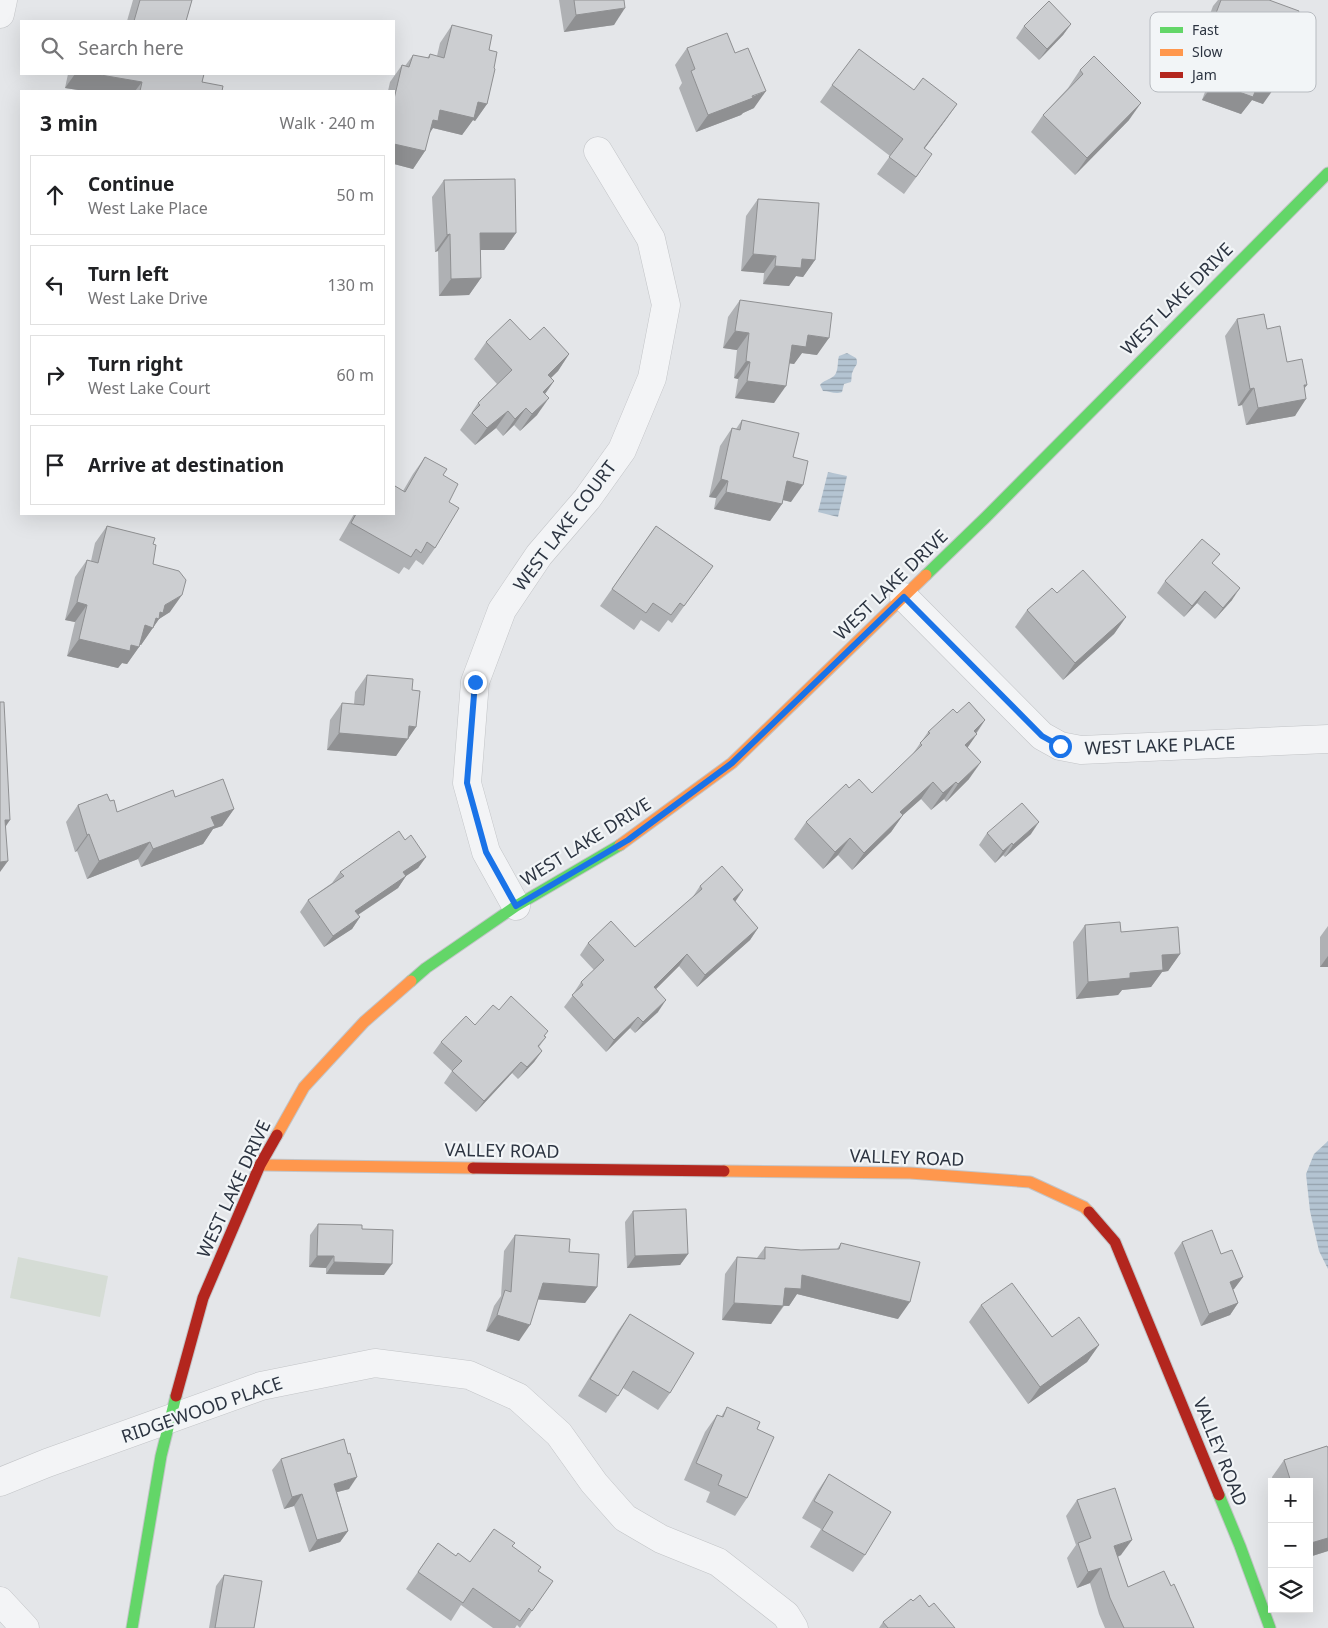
<!DOCTYPE html>
<meta charset="utf-8">
<style>
body{margin:0;font-family:"Noto Sans",sans-serif;background:#f6f6f6;color:#202124}
.controls{position:absolute;right:15px;bottom:15px;display:grid;overflow:hidden;border-radius:0px;box-shadow:0 5px 20px #0002}
.controls button{width:45px;height:45px;display:grid;place-items:center;padding:0;border:0;border-bottom:1px solid #e0e0e0;background:#fff;color:#202124;font:25px sans-serif}
.stop{position:absolute;width:15px;height:15px;margin:-11px;border:4px solid #1a73e8;border-radius:50%;background:#fff}
.stop.end{background:#1a73e8;border-color:#fff;box-shadow:0 1px 5px #0008}
.list{margin:0;padding:0;list-style:none}
h2{display:flex;justify-content:space-between;align-items:center;height:65px;margin:0;padding:0 20px;font-size:21px}
h2 small{font-size:16px;font-weight:400;color:#757577}
.list li{display:grid;grid-template-columns:32px 1fr auto;gap:15px;align-items:center;box-sizing:border-box;height:80px;margin:0 10px 10px;padding:0 10px;border:1px solid #e0e0e0;border-radius:0px}
.list b{display:block;font-size:19px;white-space:nowrap}
.list p{margin:0;font-size:16px;white-space:nowrap;color:#757577}
.list em{font-size:16px;font-style:normal;color:#757577}
.icon{flex:none;width:28px;height:28px;fill:none;stroke:currentColor;stroke-width:2;stroke-linecap:round;stroke-linejoin:round}
.map{position:relative;flex:none;width:1328px;height:1628px;overflow:hidden}
.search{position:absolute;background:#fff;box-shadow:0 5px 20px #0002;left:20px;top:20px;width:375px;height:55px;display:flex;align-items:center;gap:12px;box-sizing:border-box;padding:0 18px;border-radius:0px;color:#757577;font-size:19px}
.panel{position:absolute;background:#fff;box-shadow:0 5px 20px #0002;left:20px;top:90px;width:375px;height:425px;border-radius:0px}
.map>svg:first-child{display:block}
</style>
<div class="map">
<svg width="1328" height="1628" viewBox="0 0 1328 1628">
<defs>
<pattern id="water-rules" width="6" height="5" patternUnits="userSpaceOnUse" patternTransform="scale(1.25)"><rect width="6" height="5" fill="#b4c4d2"/><path d="M0 2.5h6" fill="none" stroke="#93a0ac"/></pattern>
</defs>
<rect width="100%" height="100%" fill="#e4e6e9"/>
<polygon fill="#d5dcd5" points="18,1257 108,1276 100,1317 10,1298"/>
<g fill="url(#water-rules)">
<path d="M847,353L856,358C859,365 855,365 853,371C851,374 852,379 851,382L844,384L842,392C835,395 830,391 823,391L820,385C824,380 829,380 834,376C839,371 837,362 839,356Z"/>
<polygon points="828,472 847,476 838,517 818,512"/>
<polygon points="1328,1141 1328,1269 1319,1251 1310,1211 1306,1174 1314,1154"/>
</g>
<g fill="none" stroke-linecap="round" stroke-linejoin="round">
<defs>
<g id="street">
<polyline points="0,14 3,0"/>
<polyline points="904,597 1042,736 1060,746 1081,750 1328,739"/>
<polyline points="516,906 486,852 467,783 475,682 502,610 539,555 587,499 622,450 652,378 666,305 651,239 598,151"/>
<polyline points="0,1482 47,1463 261,1386 375,1363 469,1375 518,1397 559,1434 594,1483 625,1518 661,1539 718,1562 786,1615 794,1628"/>
<polyline points="0,1601 25,1628"/>
</g>
<g id="fast">
<polyline points="926,575 985,518 1328,173"/>
<polyline points="411,981 426,968 516,906 620,845"/>
<polyline points="1219,1495 1240,1546 1270,1628"/>
<polyline points="132,1628 161,1456 176,1396"/>
</g>
<g id="slow">
<polyline points="620,845 732,763 926,575"/>
<polyline points="277,1135 304,1087 364,1022 411,981"/>
<polyline points="260,1165 473,1168"/>
<polyline points="724,1171 910,1173 1030,1182 1084,1207 1089,1212"/>
</g>
<g id="jam">
<polyline points="473,1168 724,1171"/>
<polyline points="1089,1212 1115,1242 1219,1495"/>
<polyline points="176,1396 203,1298 260,1165 277,1135"/>
</g>
</defs>
<use href="#street" stroke="#c2c4c7" stroke-width="29"/>
<use href="#fast" stroke="#c2c4c7" stroke-width="13"/>
<use href="#slow" stroke="#c2c4c7" stroke-width="13"/>
<use href="#jam" stroke="#c2c4c7" stroke-width="13"/>
<use href="#street" stroke="#f3f4f6" stroke-width="28"/>
<use href="#fast" stroke="#63d668" stroke-width="11"/>
<use href="#slow" stroke="#ff974d" stroke-width="11"/>
<use href="#jam" stroke="#b3261e" stroke-width="11"/>
</g>
<g fill="#afb1b4">
<polygon points="133,0 192,0 186,21 127,21"/>
<polygon points="559,0 624,0 614,25 564,32"/>
<polygon points="1218,0 1269,0 1263,104 1252,100 1241,114 1202,100 1219,54 1198,46 1213,6"/>
<polygon points="1071,24 1063,35 1039,60 1016,38 1024,26"/>
<polygon points="452,25 489,50 494,68 487,104 475,121 473,120 462,135 433,128 429,133 425,151 413,169 394,164 394,91 388,91 390,82 402,65 405,66 413,55 427,58 430,54 437,56 440,43"/>
<polygon points="687,48 754,108 743,113 741,115 696,132 679,88 682,83 675,65"/>
<polygon points="1080,70 1129,120 1075,175 1031,132 1043,115 1068,88"/>
<polygon points="68,74 204,74 202,82 222,91 85,91 65,88"/>
<polygon points="832,85 914,90 957,104 925,148 920,172 904,194 877,174 890,156 820,102"/>
<polygon points="444,180 516,233 504,250 481,250 481,278 469,295 439,296 438,251 435,252 432,197"/>
<polygon points="758,199 815,260 803,277 796,276 789,286 763,284 764,273 741,271 746,216"/>
<polygon points="740,300 817,355 802,353 794,364 789,363 774,403 735,398 738,379 734,378 737,350 723,348 728,317"/>
<polygon points="1237,319 1267,329 1287,362 1304,388 1295,416 1246,425 1242,405 1238,406 1225,336"/>
<polygon points="530,340 569,354 558,371 551,378 554,381 545,394 537,415 520,431 514,425 503,436 496,428 475,445 460,430 478,403 497,384 474,359 486,342"/>
<polygon points="742,420 793,457 791,502 783,500 782,504 770,521 714,509 716,498 709,497 720,446 732,428 736,429"/>
<polygon points="425,457 443,475 449,502 435,548 423,565 416,560 409,570 404,567 399,574 339,540 354,514 394,514 403,491 413,474"/>
<polygon points="107,526 153,544 153,564 170,612 159,619 141,645 140,644 139,647 127,664 122,663 118,668 67,656 75,622 65,620 75,577 87,560 91,561 95,543"/>
<polygon points="656,526 713,566 672,623 668,620 659,632 641,620 634,630 600,606"/>
<polygon points="1213,564 1232,600 1215,619 1197,603 1184,617 1157,593 1165,581"/>
<polygon points="1057,593 1126,617 1114,634 1063,680 1015,627 1027,610"/>
<polygon points="367,675 412,690 416,727 396,756 327,750 330,720 342,703 354,704 355,692"/>
<polygon points="957,713 985,720 968,747 969,779 946,802 944,799 931,810 921,799 903,815 891,832 852,870 838,855 823,869 794,839 806,822 849,788 872,793 912,755 928,732"/>
<polygon points="175,797 234,809 222,826 213,829 203,844 141,867 138,859 87,879 77,851 75,852 66,822 78,805 110,801 117,812"/>
<polygon points="987,833 1031,834 1005,857 1003,855 995,863 979,845"/>
<polygon points="405,840 426,857 418,868 406,876 398,888 358,915 360,917 352,929 324,947 300,912 308,900 332,883 340,872"/>
<polygon points="700,886 735,902 758,928 750,940 697,987 679,966 656,989 658,1012 635,1033 630,1028 606,1052 564,1007 573,995 573,994 581,982 594,970 580,955 588,943 635,947 692,898"/>
<polygon points="1085,925 1121,932 1180,954 1168,971 1162,972 1151,987 1122,990 1118,995 1076,999 1073,942"/>
<polygon points="1328,926 1328,967 1320,967 1320,937"/>
<polygon points="499,1010 548,1031 544,1036 546,1037 539,1047 542,1051 534,1062 518,1079 512,1073 476,1112 444,1083 452,1071 433,1053 441,1042 475,1025"/>
<polygon points="633,1211 688,1254 680,1265 627,1268 625,1222"/>
<polygon points="318,1224 362,1229 384,1275 326,1274 326,1268 309,1267 310,1235"/>
<polygon points="515,1235 569,1252 597,1287 585,1303 538,1299 519,1341 486,1331 494,1306 501,1296 504,1251"/>
<polygon points="1182,1242 1221,1254 1243,1277 1234,1289 1233,1289 1238,1303 1230,1315 1201,1326 1174,1253"/>
<polygon points="841,1243 898,1319 797,1294 789,1306 784,1306 771,1324 722,1320 725,1274 737,1257 757,1258 765,1247 801,1250 837,1249"/>
<polygon points="981,1305 1052,1337 1099,1345 1087,1362 1028,1404 969,1322"/>
<polygon points="630,1314 670,1393 658,1410 623,1388 606,1413 578,1396 618,1331"/>
<polygon points="727,1407 757,1429 747,1498 735,1516 706,1502 710,1492 684,1480 705,1432 717,1415 721,1417"/>
<polygon points="1327,1446 1328,1448 1328,1551 1309,1557 1309,1482 1273,1482 1272,1477 1284,1460"/>
<polygon points="281,1459 349,1489 337,1492 348,1531 340,1542 309,1552 294,1506 284,1509 272,1470"/>
<polygon points="829,1474 865,1555 853,1572 810,1547 821,1529 802,1518 817,1492"/>
<polygon points="1077,1500 1121,1555 1118,1557 1128,1587 1171,1586 1194,1628 1105,1628 1099,1614 1090,1583 1077,1588 1067,1558 1076,1545 1066,1516"/>
<polygon points="438,1543 456,1556 470,1562 512,1546 538,1571 553,1581 520,1628 517,1625 515,1628 493,1628 461,1605 451,1621 406,1589"/>
<polygon points="224,1575 254,1628 209,1628 216,1586"/>
<polygon points="913,1601 929,1607 955,1628 879,1628 883,1622"/>
</g>
<g fill="#8f9092">
<polygon points="625,8 614,25 564,32 576,15"/>
<polygon points="1071,24 1063,35 1039,60 1047,49"/>
<polygon points="1210,29 1231,37 1219,54 1198,46"/>
<polygon points="75,74 95,74 142,82 135,91 85,91 65,88"/>
<polygon points="1259,81 1275,87 1263,104 1252,100 1241,114 1202,100 1214,83"/>
<polygon points="766,91 754,108 743,113 741,115 696,132 708,115"/>
<polygon points="478,102 487,104 475,121 473,120 462,135 433,128 426,139 421,137 440,110"/>
<polygon points="1141,103 1129,120 1075,175 1087,158"/>
<polygon points="957,104 945,121 912,165 924,148"/>
<polygon points="394,144 425,151 413,169 394,164"/>
<polygon points="480,233 516,233 504,250 468,250"/>
<polygon points="450,234 438,251 435,252 447,235"/>
<polygon points="753,254 776,256 764,273 741,271"/>
<polygon points="802,259 815,260 803,277 796,276 789,286 763,284 775,266"/>
<polygon points="481,278 469,295 439,296 451,279"/>
<polygon points="735,331 749,333 737,350 723,348"/>
<polygon points="808,335 829,338 817,355 802,353 794,364 780,362 792,345"/>
<polygon points="569,354 558,371 536,392 548,375"/>
<polygon points="746,361 750,362 738,379 734,378"/>
<polygon points="554,381 542,398 543,392"/>
<polygon points="747,381 786,386 774,403 735,398"/>
<polygon points="1304,385 1307,385 1295,401 1306,399 1295,416 1246,425 1258,408"/>
<polygon points="1254,388 1242,405 1238,406 1250,389"/>
<polygon points="549,398 537,415 520,431 532,414"/>
<polygon points="526,408 514,425 503,436 515,419"/>
<polygon points="508,411 496,428 475,445 487,428"/>
<polygon points="721,479 728,481 716,498 709,497"/>
<polygon points="787,481 803,485 791,502 775,498"/>
<polygon points="726,492 782,504 770,521 714,509"/>
<polygon points="1240,588 1232,600 1215,619 1223,608"/>
<polygon points="1205,591 1197,603 1184,617 1192,606"/>
<polygon points="182,595 170,612 159,619 141,645 133,643 145,625 165,605"/>
<polygon points="77,602 87,605 75,622 65,620"/>
<polygon points="1126,617 1114,634 1063,680 1075,663"/>
<polygon points="79,639 131,645 139,647 127,664 122,663 118,668 67,656"/>
<polygon points="985,720 973,737 974,731"/>
<polygon points="409,726 416,727 396,756 327,750 339,733"/>
<polygon points="977,734 965,751 965,745"/>
<polygon points="981,762 969,779 946,802 958,784"/>
<polygon points="933,782 921,799 903,815 891,832 852,870 864,853 900,812"/>
<polygon points="956,782 944,799 931,810 943,793"/>
<polygon points="234,809 222,826 213,829 203,844 141,867 153,849 211,817"/>
<polygon points="5,820 10,820 0,835"/>
<polygon points="1039,822 1031,834 1005,857 1013,845"/>
<polygon points="89,834 77,851 75,852 87,835"/>
<polygon points="850,838 838,855 823,869 835,852"/>
<polygon points="150,842 138,859 87,879 99,861"/>
<polygon points="1012,843 1003,855 995,863 1003,851"/>
<polygon points="426,857 418,868 406,876 398,888 347,922 355,911 403,872"/>
<polygon points="8,861 0,872 0,862"/>
<polygon points="743,890 735,902 733,899"/>
<polygon points="360,917 352,929 324,947 333,936"/>
<polygon points="758,928 750,940 697,987 705,975"/>
<polygon points="687,954 679,966 646,999 654,987"/>
<polygon points="1180,954 1168,971 1162,972 1151,987 1122,990 1118,995 1076,999 1088,982 1130,973 1162,955"/>
<polygon points="1328,956 1328,967 1320,967"/>
<polygon points="666,1000 658,1012 635,1033 643,1022"/>
<polygon points="638,1017 630,1028 606,1052 614,1040"/>
<polygon points="542,1051 534,1062 518,1079 527,1067"/>
<polygon points="521,1062 512,1073 476,1112 484,1101"/>
<polygon points="688,1254 680,1265 627,1268 635,1256"/>
<polygon points="317,1256 334,1256 326,1268 309,1267"/>
<polygon points="334,1262 392,1264 384,1275 326,1274"/>
<polygon points="802,1275 910,1302 898,1319 797,1294 789,1306 773,1305 785,1288"/>
<polygon points="1243,1277 1234,1289 1222,1294 1230,1282"/>
<polygon points="543,1283 597,1287 585,1303 531,1299"/>
<polygon points="734,1303 783,1306 771,1324 722,1320"/>
<polygon points="1238,1303 1230,1315 1201,1326 1209,1314"/>
<polygon points="497,1315 530,1325 519,1341 486,1331"/>
<polygon points="1099,1345 1087,1362 1028,1404 1040,1387"/>
<polygon points="357,1477 349,1489 326,1495 334,1484"/>
<polygon points="302,1494 294,1506 284,1509 292,1497"/>
<polygon points="348,1531 340,1542 309,1552 317,1540"/>
<polygon points="1328,1538 1328,1551 1309,1557 1309,1545 1311,1543"/>
<polygon points="1132,1540 1121,1555 1103,1562 1114,1546"/>
<polygon points="1101,1568 1090,1583 1077,1588 1088,1572"/>
</g>
<g fill="#ccced1" stroke="#8f9092">
<polygon points="140,0 192,0 186,21 134,21"/>
<polygon points="574,0 624,0 625,8 576,15"/>
<polygon points="1221,0 1269,0 1299,11 1293,26 1297,27 1275,87 1259,81 1253,97 1214,83 1231,37 1210,29"/>
<polygon points="1049,1 1071,24 1047,49 1024,26"/>
<polygon points="452,25 492,35 489,50 497,52 494,68 495,69 487,104 478,102 474,118 440,110 438,121 433,120 425,151 394,144 394,99 402,65 409,67 413,55 429,58 430,54 444,58"/>
<polygon points="727,33 735,53 748,48 766,91 752,96 753,98 708,115 691,71 695,69 687,48"/>
<polygon points="859,49 914,90 923,78 957,104 924,148 932,154 916,177 889,157 903,139 832,85"/>
<polygon points="1094,56 1141,103 1087,158 1043,115 1083,74 1080,70"/>
<polygon points="95,74 204,74 202,82 223,86 222,91 140,91 142,82"/>
<polygon points="515,179 516,233 480,233 481,278 451,279 450,234 447,235 444,180"/>
<polygon points="758,199 819,203 815,260 802,259 801,268 775,266 776,256 753,254"/>
<polygon points="740,300 832,313 829,338 808,335 806,347 792,345 786,386 747,381 750,362 746,361 749,333 735,331"/>
<polygon points="1264,314 1267,329 1280,326 1287,362 1302,359 1307,385 1304,385 1306,399 1258,408 1254,388 1250,389 1237,319"/>
<polygon points="510,319 530,340 544,327 569,354 548,375 554,381 543,392 549,398 532,414 526,408 515,419 508,411 487,428 472,413 480,405 478,403 512,370 486,342"/>
<polygon points="742,420 799,433 793,457 808,461 803,485 787,481 782,504 726,492 728,481 721,479 732,428 740,430"/>
<polygon points="425,457 447,469 443,475 458,484 449,502 459,508 435,548 427,542 421,553 416,549 411,557 351,523 356,514 394,514 394,488 395,486 405,492"/>
<polygon points="107,526 155,538 153,544 156,545 153,564 179,571 186,580 182,595 165,605 163,613 160,612 159,619 156,618 153,628 145,625 139,647 131,645 130,651 79,639 87,605 77,602 80,589 87,560 98,563"/>
<polygon points="656,526 713,566 684,606 680,603 671,615 653,603 646,613 612,589"/>
<polygon points="1202,539 1220,554 1212,563 1240,588 1223,608 1205,591 1192,606 1165,581"/>
<polygon points="1083,570 1126,617 1075,663 1027,610 1052,588 1057,593"/>
<polygon points="367,675 413,679 412,690 420,691 416,727 409,726 408,739 339,733 342,703 364,705"/>
<polygon points="0,702 4,702 10,820 5,820 8,861 0,862"/>
<polygon points="969,702 985,720 974,731 977,734 965,745 981,762 958,784 956,782 943,793 933,782 900,812 903,815 864,853 850,838 835,852 806,822 846,784 849,788 859,779 872,793 922,745 920,743 930,733 928,732 953,709 957,713"/>
<polygon points="223,779 234,809 211,817 215,826 153,849 150,842 99,861 89,834 87,835 78,805 107,794 110,801 114,800 117,812 173,790 175,797"/>
<polygon points="1022,803 1039,822 1013,845 1012,843 1003,851 987,833"/>
<polygon points="399,831 405,840 411,835 426,857 403,872 406,876 355,911 360,917 333,936 308,900 344,876 340,872"/>
<polygon points="722,866 743,890 733,899 758,928 705,975 687,954 654,987 666,1000 643,1022 638,1017 614,1040 572,995 583,985 581,982 604,960 588,943 611,921 635,947 702,889 700,886"/>
<polygon points="1120,922 1121,932 1178,927 1180,954 1162,955 1163,970 1130,973 1130,978 1088,982 1085,925"/>
<polygon points="511,996 548,1031 544,1036 546,1037 538,1046 542,1051 527,1067 521,1062 484,1101 452,1071 462,1061 441,1042 466,1016 475,1025 493,1005 499,1010"/>
<polygon points="686,1209 688,1254 635,1256 633,1211"/>
<polygon points="318,1224 362,1225 362,1229 393,1230 392,1264 334,1262 334,1256 317,1256"/>
<polygon points="1212,1230 1221,1254 1232,1250 1243,1277 1230,1282 1238,1303 1209,1314 1182,1242"/>
<polygon points="515,1235 570,1239 569,1252 599,1254 597,1287 543,1283 530,1325 497,1315 505,1290 511,1292"/>
<polygon points="841,1243 920,1262 910,1302 802,1275 801,1289 785,1288 783,1306 734,1303 737,1257 765,1259 765,1247 801,1250 839,1249"/>
<polygon points="1012,1283 1052,1337 1079,1317 1099,1345 1040,1387 981,1305"/>
<polygon points="630,1314 694,1353 670,1393 633,1371 618,1396 590,1379"/>
<polygon points="727,1407 760,1422 757,1429 774,1437 747,1498 718,1485 722,1475 696,1463 717,1415 723,1417"/>
<polygon points="344,1439 348,1454 350,1453 357,1477 334,1484 348,1531 317,1540 302,1494 292,1497 281,1459"/>
<polygon points="1327,1446 1328,1448 1328,1538 1311,1543 1309,1539 1309,1482 1291,1482 1284,1460"/>
<polygon points="829,1474 891,1512 865,1555 822,1530 833,1512 814,1501"/>
<polygon points="1115,1488 1132,1540 1114,1546 1128,1587 1164,1571 1171,1586 1174,1584 1194,1628 1124,1628 1110,1598 1101,1568 1088,1572 1078,1543 1091,1538 1077,1500"/>
<polygon points="494,1529 515,1543 512,1546 541,1567 538,1571 553,1581 532,1611 529,1608 520,1621 473,1588 463,1603 418,1572 438,1543 456,1556 458,1553 470,1562"/>
<polygon points="224,1575 262,1581 254,1628 215,1628"/>
<polygon points="920,1595 929,1607 934,1603 955,1628 888,1628 883,1622 911,1599 913,1601"/>
</g>
<g fill="none" stroke-linecap="round" stroke-linejoin="round">
<polyline stroke="#1a73e8" stroke-width="6" points="475,682 467,783 486,852 516,906 628,840 732,763 904,597 1042,736 1060,746"/>
</g>
<g text-anchor="middle" stroke-width="4.5" stroke-linejoin="round" paint-order="stroke">
<g font-size="18" fill="#2c3441" stroke="#f2f5f7">
<text transform="translate(1177 299) rotate(-45)" y="6">WEST LAKE DRIVE</text>
<text transform="translate(565 526) rotate(-53)" y="6">WEST LAKE COURT</text>
<text transform="translate(891 585) rotate(-44)" y="6">WEST LAKE DRIVE</text>
<text transform="translate(1160 746) rotate(-2)" y="6">WEST LAKE PLACE</text>
<text transform="translate(586 842) rotate(-32)" y="6">WEST LAKE DRIVE</text>
<text transform="translate(502 1151) rotate(1)" y="6">VALLEY ROAD</text>
<text transform="translate(907 1158) rotate(2)" y="6">VALLEY ROAD</text>
<text transform="translate(234 1189) rotate(-65)" y="6">WEST LAKE DRIVE</text>
<text transform="translate(202 1410) rotate(-19)" y="6">RIDGEWOOD PLACE</text>
<text transform="translate(1220 1452) rotate(68)" y="6">VALLEY ROAD</text>
</g>
</g>
<rect x="1150" y="12" width="166" height="80" rx="8" fill="#f2f5f7" stroke="#b7bbc0" stroke-width="1"/>
<rect x="1160" y="27" width="23" height="6" fill="#63d668"/>
<rect x="1160" y="49" width="23" height="7" fill="#ff974d"/>
<rect x="1160" y="72" width="23" height="6" fill="#b3261e"/>
<g font-size="14" fill="#2c3441">
<text x="1192" y="35">Fast</text>
<text x="1192" y="57">Slow</text>
<text x="1192" y="80">Jam</text>
</g>
</svg>
<div class="controls">
<button>+</button>
<button>−</button>
<button><svg class="icon" aria-label="layers" viewBox="0 0 24 24"><path d="M12 4l9 5-9 5-9-5zM3 14l9 5 9-5"/></svg></button>
</div>
<div class="stop" style="left:1060px;top:746px"></div>
<div class="stop end" style="left:475px;top:682px"></div>
<div class="search"><svg class="icon" aria-label="search" viewBox="0 0 24 24"><circle cx="10" cy="10" r="6"/><path d="M15 15l6 6"/></svg>Search here</div>
<section class="panel">
<h2>3 min<small>Walk · 240 m</small></h2>
<ul class="list">
<li><svg class="icon" aria-label="ahead" viewBox="0 0 24 24"><path d="M12 20V5M6 11l6-6 6 6"/></svg><div><b>Continue</b><p>West Lake Place</p></div><em>50 m</em></li>
<li><svg class="icon" aria-label="left" viewBox="0 0 24 24"><path d="M17 20v-9H6M10 6l-5 5 5 5"/></svg><div><b>Turn left</b><p>West Lake Drive</p></div><em>130 m</em></li>
<li><svg class="icon" aria-label="right" viewBox="0 0 24 24"><path d="M7 20v-9h11M14 6l5 5-5 5"/></svg><div><b>Turn right</b><p>West Lake Court</p></div><em>60 m</em></li>
<li><svg class="icon" aria-label="arrive" viewBox="0 0 24 24"><path d="M6 21V4h12l-3 4 3 4H6"/></svg><div><b>Arrive at destination</b></div></li>
</ul>
</section>
</div>
